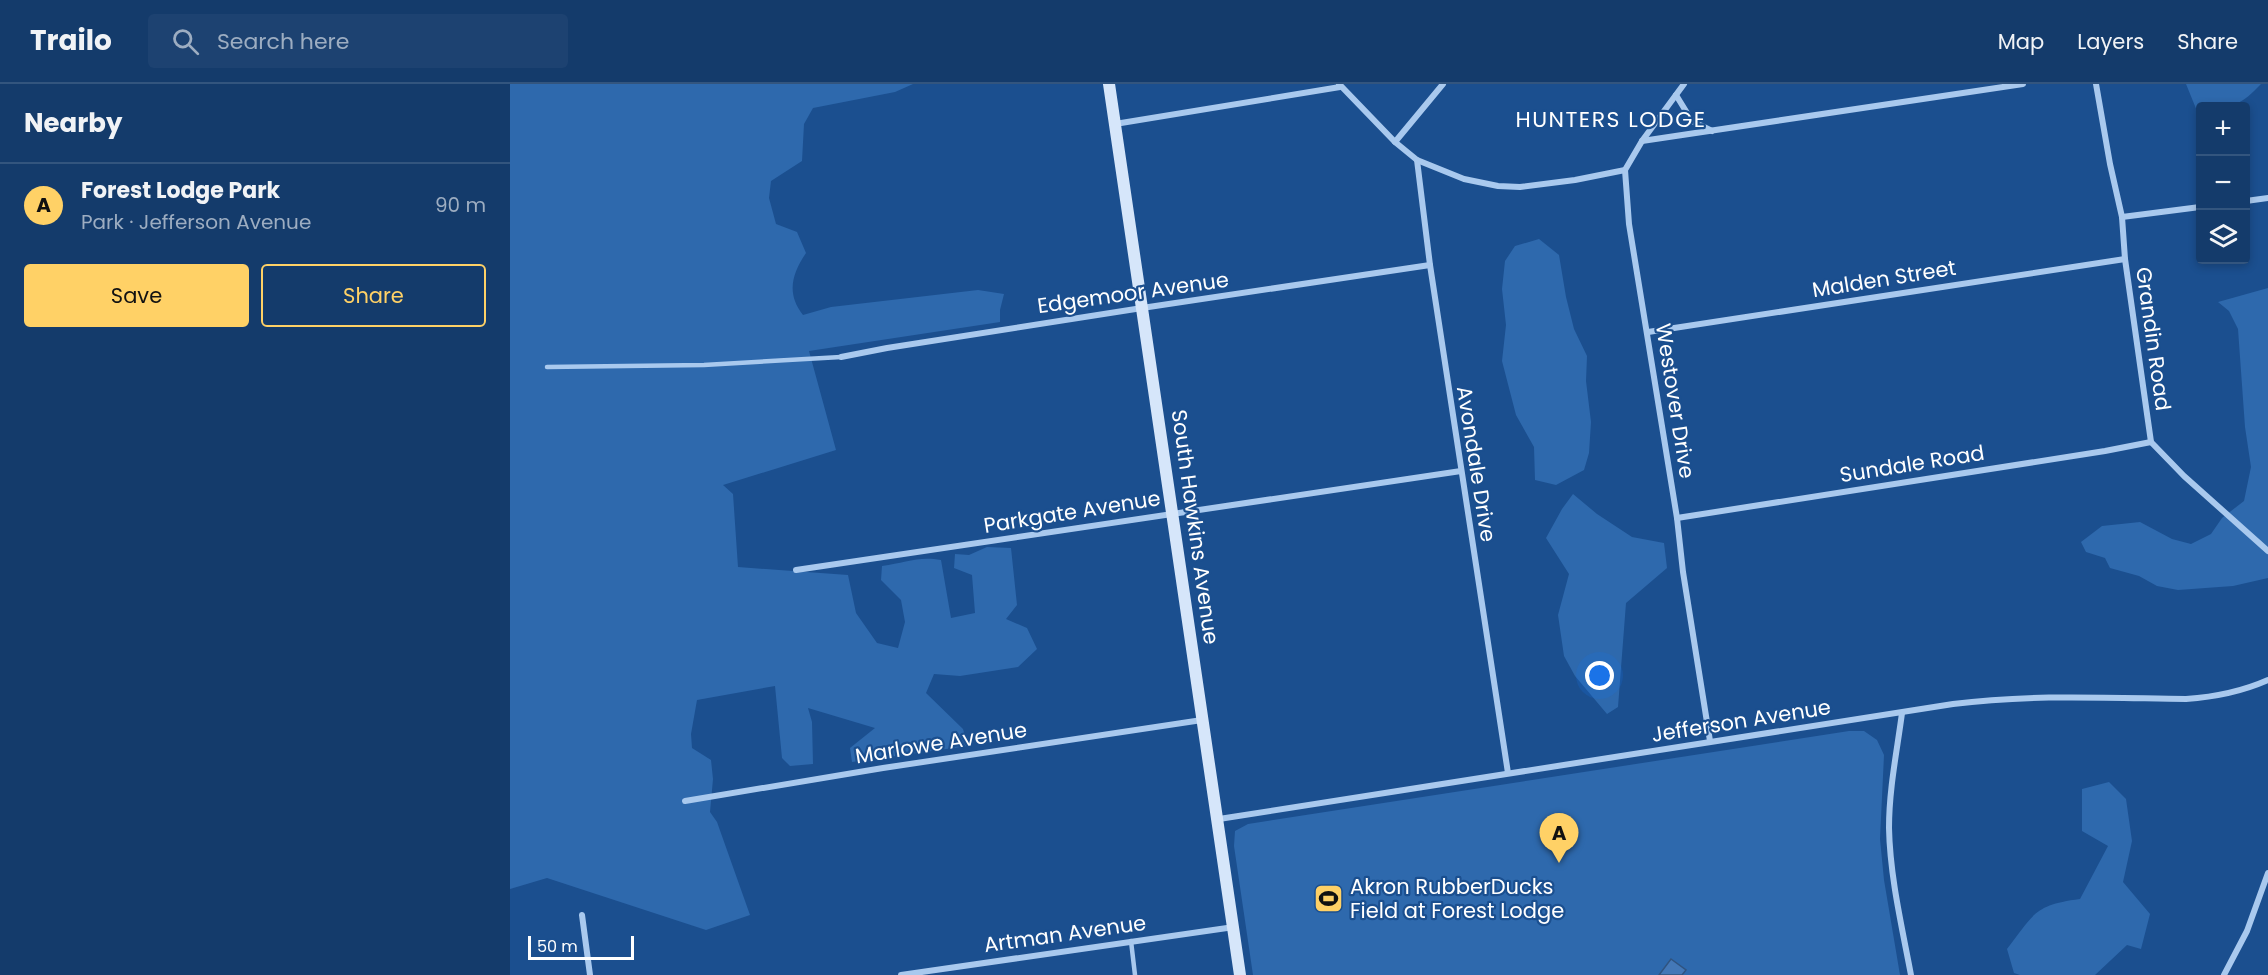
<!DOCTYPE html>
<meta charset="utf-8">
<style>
body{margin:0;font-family:Poppins,sans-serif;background:#1d4271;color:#f1f3f6}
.controls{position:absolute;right:18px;top:18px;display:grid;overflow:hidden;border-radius:6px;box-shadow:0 3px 9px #0003}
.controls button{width:54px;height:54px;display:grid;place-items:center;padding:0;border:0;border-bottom:2px solid #33557e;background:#143b6b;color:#f1f3f6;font:30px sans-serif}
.scale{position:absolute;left:18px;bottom:15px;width:106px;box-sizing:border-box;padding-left:6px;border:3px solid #fff;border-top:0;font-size:16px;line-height:21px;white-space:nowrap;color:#fff;-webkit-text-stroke:4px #1b4f8f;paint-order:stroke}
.you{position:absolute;left:1090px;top:592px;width:21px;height:21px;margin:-15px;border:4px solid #fff;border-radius:50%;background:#1a73e8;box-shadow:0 0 0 9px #1a73e833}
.badge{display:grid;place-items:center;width:39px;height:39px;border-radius:50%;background:#ffd166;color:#111;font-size:20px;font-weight:700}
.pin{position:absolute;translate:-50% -50px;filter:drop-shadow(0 2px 3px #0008)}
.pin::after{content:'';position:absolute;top:32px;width:21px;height:18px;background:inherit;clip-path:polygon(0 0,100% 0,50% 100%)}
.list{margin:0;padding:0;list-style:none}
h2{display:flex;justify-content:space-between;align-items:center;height:78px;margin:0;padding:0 24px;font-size:26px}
h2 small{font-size:20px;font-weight:400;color:#9dadc1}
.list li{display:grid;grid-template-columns:39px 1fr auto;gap:18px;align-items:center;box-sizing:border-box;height:84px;padding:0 24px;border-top:2px solid #33557e}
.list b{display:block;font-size:22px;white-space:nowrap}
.list p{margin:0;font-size:20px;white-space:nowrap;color:#9dadc1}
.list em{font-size:20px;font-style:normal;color:#9dadc1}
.actions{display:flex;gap:12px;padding:18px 24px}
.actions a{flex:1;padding:14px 0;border:2px solid #ffd166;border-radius:6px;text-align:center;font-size:21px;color:#ffd166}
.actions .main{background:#ffd166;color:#111}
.icon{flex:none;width:33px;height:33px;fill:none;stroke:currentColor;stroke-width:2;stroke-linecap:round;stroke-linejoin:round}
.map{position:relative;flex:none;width:1758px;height:891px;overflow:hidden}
header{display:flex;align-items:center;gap:36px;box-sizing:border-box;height:84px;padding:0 30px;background:#143b6b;border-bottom:2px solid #33557e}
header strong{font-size:28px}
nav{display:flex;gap:33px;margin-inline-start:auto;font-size:21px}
.search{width:420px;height:54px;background:#1d4271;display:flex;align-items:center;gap:15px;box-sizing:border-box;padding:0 21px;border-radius:6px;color:#9dadc1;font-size:22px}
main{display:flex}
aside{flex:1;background:#143b6b}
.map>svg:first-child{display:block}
</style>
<header>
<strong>Trailo</strong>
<div class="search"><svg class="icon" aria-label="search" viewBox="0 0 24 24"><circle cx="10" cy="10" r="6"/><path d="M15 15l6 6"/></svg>Search here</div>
<nav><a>Map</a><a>Layers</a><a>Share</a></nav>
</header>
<main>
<aside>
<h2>Nearby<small></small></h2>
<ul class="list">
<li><span class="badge">A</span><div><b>Forest Lodge Park</b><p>Park · Jefferson Avenue</p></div><em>90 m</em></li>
</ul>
<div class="actions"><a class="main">Save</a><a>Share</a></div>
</aside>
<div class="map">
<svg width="1758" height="891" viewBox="0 0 1758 891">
<rect width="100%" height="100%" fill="#1b4f8f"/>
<g fill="#2e69ad">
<path d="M0,0H403L385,8L303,24L294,40L292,77L261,97L259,114L266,140L287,148L296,169C282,190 276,209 293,231L321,223L468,206L494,210L490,226V238L299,267L326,366L213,401L223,410L228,483L338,491L346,529L367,559L388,564L395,538L391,516L371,496L372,482C395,479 408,472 431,476L441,534L465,529L462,491L444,484L445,470L459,471L477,463L501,464L507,521L496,535L517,544L527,565L508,583L450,592L424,590L416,609L453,645L458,662L342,678L340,664L365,644L298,624L302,638L303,680L280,682L272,674L265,602L187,616L181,650L182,664L201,676L203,695L200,728L207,738L240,831L196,846L37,794L0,805Z"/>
<path d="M1676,0H1751C1727,25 1724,22 1690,22V28L1687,27Z"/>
<polygon points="1029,155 1049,171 1056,213 1064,245 1077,272 1076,297 1081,338 1079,369 1074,386 1046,401 1025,396 1024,363 1006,331 992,277 996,241 992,205 995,177 1005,162"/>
<polygon points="1758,204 1758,494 1723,502 1668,506 1647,502 1629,492 1600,484 1595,474 1576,468 1571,458 1592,442 1630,438 1662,455 1681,460 1701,450 1712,434 1734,417 1741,383 1735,343 1728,245 1719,227 1708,218"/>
<polygon points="1063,410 1087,430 1122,453 1154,459 1157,484 1116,519 1108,623 1097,630 1065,592 1054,572 1048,531 1059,490 1036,454 1052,425"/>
<polygon points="1339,647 1354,647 1367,656 1374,671 1370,755 1374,796 1390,891 743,891 724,762 725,747 738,740"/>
<path d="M1599,698L1616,715L1622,757L1613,798L1640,830L1631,865L1617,861L1585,891H1510L1504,889L1497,865C1524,830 1524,821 1570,815L1598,762L1572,747V705Z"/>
</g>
<polygon fill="#4478b7" stroke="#305480" stroke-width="1.5" points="1161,875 1176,886 1172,891 1149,891"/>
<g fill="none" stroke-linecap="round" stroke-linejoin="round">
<g stroke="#a9c9ee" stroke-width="4.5">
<polyline points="37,283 194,281 331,273"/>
<polyline points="621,857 625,891"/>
</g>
<g stroke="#a9c9ee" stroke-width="6">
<polyline points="829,0 885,58 907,76 954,95 988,102 1010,103 1065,96 1115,86"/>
<polyline points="1174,0 1132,57 1115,86 1119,140 1167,434 1173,488 1200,657"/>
<polyline points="1586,0 1600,80 1612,133 1615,175 1641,358 1674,392 1758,467"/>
<polyline points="1166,11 1182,37 1202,47"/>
<polyline points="605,40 830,3"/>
<polyline points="1132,57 1513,0"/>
<polyline points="885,58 933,0"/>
<polyline points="907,76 920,181 998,689"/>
<polyline points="1736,117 1758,114"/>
<polyline points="1612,133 1690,123"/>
<polyline points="1138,248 1615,175"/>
<polyline points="331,273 377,264 632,224 920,181"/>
<polyline points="1167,434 1595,367 1641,358"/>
<polyline points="286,486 951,387"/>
<path d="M1392,629C1387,667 1379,705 1379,744C1380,793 1392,843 1401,891"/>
<polyline points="175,717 373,684 692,636"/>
<path d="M709,735L1443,620C1521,610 1598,614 1676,615C1705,613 1731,608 1758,596"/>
<polyline points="72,831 80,891"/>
<polyline points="391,891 724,843"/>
<polyline points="1714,891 1737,847 1758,789"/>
</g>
<polyline stroke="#d6e6fa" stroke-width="12" points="599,0 730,891"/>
</g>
<defs>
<symbol id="stadium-square" viewBox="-11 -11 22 22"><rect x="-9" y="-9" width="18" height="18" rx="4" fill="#ffd166" stroke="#1b4f8f"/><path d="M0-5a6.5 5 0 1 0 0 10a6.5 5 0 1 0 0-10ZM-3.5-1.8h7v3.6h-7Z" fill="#111"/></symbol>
</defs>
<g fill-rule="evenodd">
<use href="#stadium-square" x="802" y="798" width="33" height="33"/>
</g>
<g text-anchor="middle" stroke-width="4.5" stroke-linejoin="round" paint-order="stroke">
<g font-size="21" fill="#fff" stroke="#1b4f8f">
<text transform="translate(1374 195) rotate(-9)" y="7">Malden Street</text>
<text transform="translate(623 209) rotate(-8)" y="7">Edgemoor Avenue</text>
<text transform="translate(1643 255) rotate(82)" y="7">Grandin Road</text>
<text transform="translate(1165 317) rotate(81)" y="7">Westover Drive</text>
<text transform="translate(966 380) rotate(81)" y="7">Avondale Drive</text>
<text transform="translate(1402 380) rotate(-9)" y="7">Sundale Road</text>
<text transform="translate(562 428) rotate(-9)" y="7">Parkgate Avenue</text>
<text transform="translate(685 443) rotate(82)" y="7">South Hawkins Avenue</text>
<text transform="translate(1231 637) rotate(-9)" y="7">Jefferson Avenue</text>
<text transform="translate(431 659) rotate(-9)" y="7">Marlowe Avenue</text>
<text transform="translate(555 850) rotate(-8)" y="7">Artman Avenue</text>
</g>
<g font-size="21" fill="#fff" stroke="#1b4f8f" text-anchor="start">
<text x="840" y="810">Akron RubberDucks<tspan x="840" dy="24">Field at Forest Lodge</tspan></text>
</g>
<g font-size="22" letter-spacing="1.5" fill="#fff" stroke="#1b4f8f">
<text x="1101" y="43">HUNTERS LODGE</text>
</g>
</g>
</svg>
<div class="controls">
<button>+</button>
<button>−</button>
<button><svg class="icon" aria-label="layers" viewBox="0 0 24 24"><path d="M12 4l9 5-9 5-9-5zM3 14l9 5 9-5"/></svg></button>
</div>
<div class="scale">50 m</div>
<div class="you"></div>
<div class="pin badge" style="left:1049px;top:779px">A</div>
</div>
</main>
